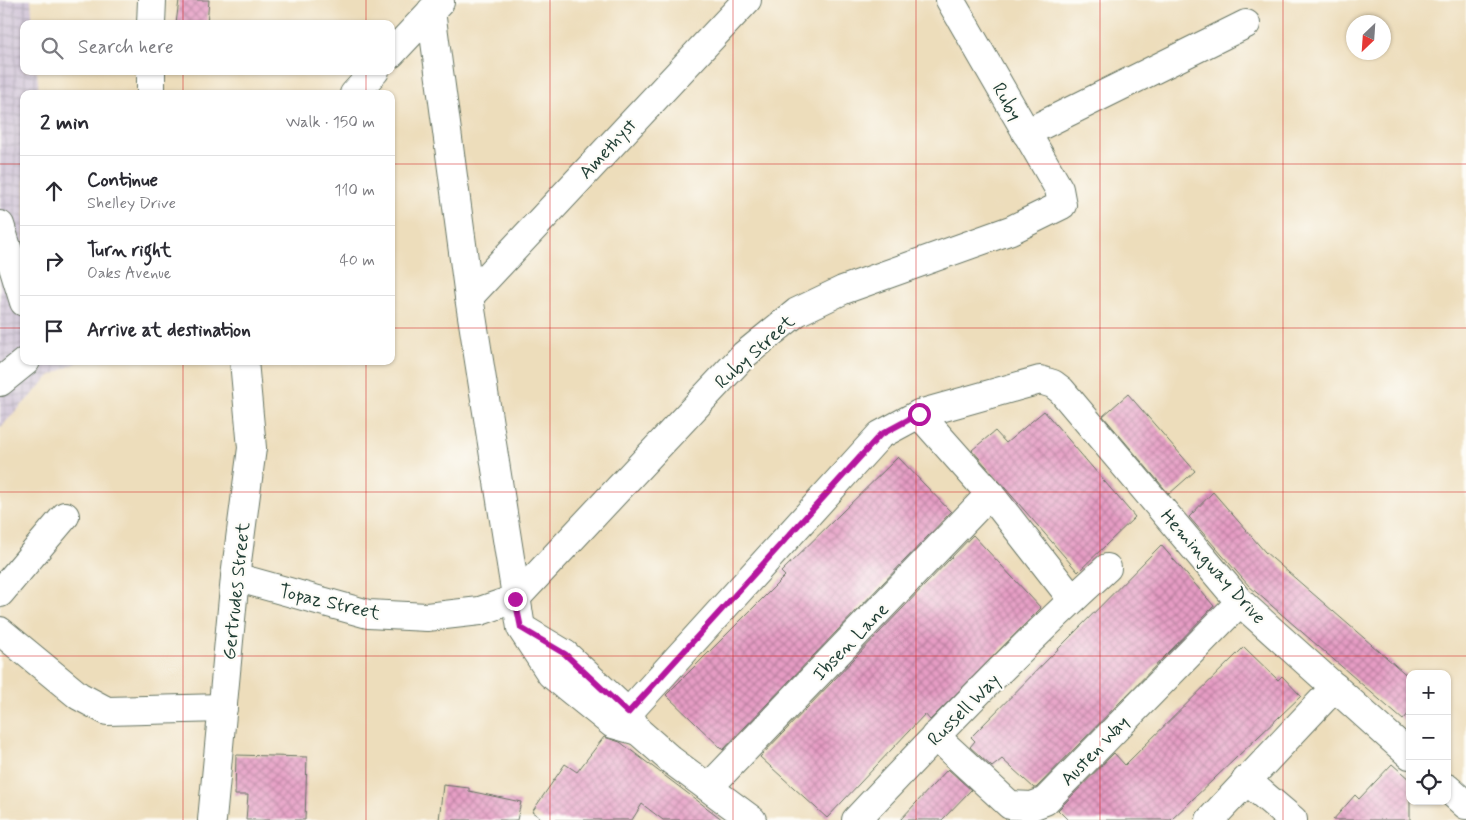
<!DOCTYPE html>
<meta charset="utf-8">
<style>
body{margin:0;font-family:Mynerve,sans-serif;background:#f7f7f7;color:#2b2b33}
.controls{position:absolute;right:15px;bottom:15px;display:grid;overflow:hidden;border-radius:10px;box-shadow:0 1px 4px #0004}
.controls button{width:45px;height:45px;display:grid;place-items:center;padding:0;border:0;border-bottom:1px solid #e1e1e2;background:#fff;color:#2b2b33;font:25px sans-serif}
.compass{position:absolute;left:1346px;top:15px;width:45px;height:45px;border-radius:50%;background:#fff;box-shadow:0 1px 4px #0004;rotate:205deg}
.stop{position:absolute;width:15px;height:15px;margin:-11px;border:4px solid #b5179e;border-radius:50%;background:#fff}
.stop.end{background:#b5179e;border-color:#fff;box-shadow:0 1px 5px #0008}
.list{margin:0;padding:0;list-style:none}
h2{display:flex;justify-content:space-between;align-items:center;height:65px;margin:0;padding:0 20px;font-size:21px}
h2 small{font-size:16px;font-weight:400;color:#7c7c81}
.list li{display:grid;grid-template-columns:32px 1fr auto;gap:15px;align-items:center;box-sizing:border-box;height:70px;padding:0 20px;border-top:1px solid #e1e1e2}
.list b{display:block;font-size:19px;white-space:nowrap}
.list p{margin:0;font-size:16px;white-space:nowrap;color:#7c7c81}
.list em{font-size:16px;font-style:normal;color:#7c7c81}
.icon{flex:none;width:28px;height:28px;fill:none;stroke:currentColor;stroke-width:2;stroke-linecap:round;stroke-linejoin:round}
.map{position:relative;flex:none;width:1466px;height:820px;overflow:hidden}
.search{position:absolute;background:#fff;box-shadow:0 1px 4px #0004;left:20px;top:20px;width:375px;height:55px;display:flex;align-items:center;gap:12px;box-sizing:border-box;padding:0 18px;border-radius:10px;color:#7c7c81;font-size:19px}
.panel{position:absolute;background:#fff;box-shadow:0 1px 4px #0004;left:20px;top:90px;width:375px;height:275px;border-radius:10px}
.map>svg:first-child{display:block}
</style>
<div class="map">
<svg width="1466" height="820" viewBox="0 0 1466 820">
<defs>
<pattern id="industrial-grid" width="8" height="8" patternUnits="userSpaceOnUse" patternTransform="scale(1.25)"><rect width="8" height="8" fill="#ccbfd4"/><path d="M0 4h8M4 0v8" fill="none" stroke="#a59cad"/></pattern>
<pattern id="building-cross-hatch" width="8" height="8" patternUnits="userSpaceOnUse" patternTransform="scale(1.25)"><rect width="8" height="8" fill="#e69cc4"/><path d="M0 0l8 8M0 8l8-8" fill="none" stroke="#ba80a0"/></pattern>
</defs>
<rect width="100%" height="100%" fill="#fdfcf7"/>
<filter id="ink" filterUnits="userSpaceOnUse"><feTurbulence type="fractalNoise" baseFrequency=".02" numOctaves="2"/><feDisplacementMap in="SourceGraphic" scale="10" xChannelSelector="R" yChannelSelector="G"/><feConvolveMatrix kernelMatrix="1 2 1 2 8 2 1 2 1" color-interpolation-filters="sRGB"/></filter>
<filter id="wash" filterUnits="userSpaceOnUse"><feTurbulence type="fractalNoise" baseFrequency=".0096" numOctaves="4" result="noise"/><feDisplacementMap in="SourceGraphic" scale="20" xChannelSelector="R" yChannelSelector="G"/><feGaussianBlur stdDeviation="1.12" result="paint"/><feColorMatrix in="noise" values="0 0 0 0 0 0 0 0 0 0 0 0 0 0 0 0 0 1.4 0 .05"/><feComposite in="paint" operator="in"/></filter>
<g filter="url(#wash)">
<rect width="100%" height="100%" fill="#edddbb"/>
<polygon fill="url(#industrial-grid)" points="0,0 31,0 33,24 24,24 24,71 37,71 39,94 24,94 24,361 80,361 50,376 0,428"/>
<g id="blocks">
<g fill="url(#building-cross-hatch)">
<polygon points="179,0 209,0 207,24 176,24"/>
<polygon points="1128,394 1195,471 1169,494 1103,416"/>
<polygon points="1044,411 1135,517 1078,572 972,450 995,431 1006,443"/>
<polygon points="898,457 951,512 723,750 666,695 785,576 781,572"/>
<polygon points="1213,492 1265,552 1410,678 1410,712 1403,720 1249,586 1189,517"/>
<polygon points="973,535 1041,608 930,720 925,714 827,818 760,757"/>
<polygon points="1161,545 1214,606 1036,788 1034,788 1002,759 992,767 970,747 975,741 971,737"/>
<polygon points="1244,647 1278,680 1282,676 1301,696 1171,820 1068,820 1058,810 1114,753 1125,765"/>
<polygon points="604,737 620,742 723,820 663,820 642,804 632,820 544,820 532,812 565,764 577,772"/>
<polygon points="236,755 307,757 305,820 246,820 248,795 235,795"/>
<polygon points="1392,764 1410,780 1410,820 1333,820 1355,795 1359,799"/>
<polygon points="948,769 971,790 942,820 900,820"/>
<polygon points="443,785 469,788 469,791 521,802 517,820 439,820"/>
</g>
</g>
</g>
<g filter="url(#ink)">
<use href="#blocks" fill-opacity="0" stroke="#677563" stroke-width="1"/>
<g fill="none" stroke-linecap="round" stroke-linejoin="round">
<defs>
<g id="minor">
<polyline points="431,11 469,297 521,628 551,674 613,724 638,731"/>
<polyline points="151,24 152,0"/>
<polyline points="391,54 440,2"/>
<polyline points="151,71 151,94"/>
<polyline points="354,94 375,71"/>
<polyline points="1026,133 1246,24"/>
<polyline points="0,225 24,302"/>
<polyline points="469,297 747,0"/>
<polyline points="0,382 26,361"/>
<polyline points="919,414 990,494 1072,599"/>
<polyline points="235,577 368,614 427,617 480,611 515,599 744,355 797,312 843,290 1011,230 1062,205 1059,189 950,0"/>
<polyline points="0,593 65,516"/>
<polyline points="525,630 565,654 628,713 638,731 671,760 752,820"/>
<polyline points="0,631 79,696 107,711 223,708"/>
<polyline points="628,713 880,435 919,414 1040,380 1053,384 1061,390 1240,602 1410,755"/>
<polyline points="935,736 1010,805 1032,806 1045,801 1240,602"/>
<polyline points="1246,780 1293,820"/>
<polyline points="709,787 990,494"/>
<polyline points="1447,788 1466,805"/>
<polyline points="212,820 235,577 252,448 244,361"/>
<path d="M856,820C937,734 1019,648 1107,568"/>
<polyline points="1210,820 1335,687"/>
</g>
</defs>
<use href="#minor" stroke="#677563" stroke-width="30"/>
<use href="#minor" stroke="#fff" stroke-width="28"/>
</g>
</g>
<g fill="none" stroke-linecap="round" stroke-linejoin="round" filter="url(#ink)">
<polyline stroke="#b5179e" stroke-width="6" points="515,599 521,628 565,654 628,713 880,435 919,414"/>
</g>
<path fill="none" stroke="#d62828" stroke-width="1" stroke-opacity="0.55" d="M183,0V24M366,0V24M550,0V820M733,0V820M916,0V820M1100,0V820M1283,0V820M183,71V94M366,71V94M0,164H24M391,164H1466M0,328H24M391,328H1466M183,361V820M366,361V820M0,492H1466M0,656H1466"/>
<g text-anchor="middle" stroke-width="4.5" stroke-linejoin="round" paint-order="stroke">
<g font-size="19" fill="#1f3d34" stroke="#fdfcf7">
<text transform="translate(1008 101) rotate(60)" y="7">Ruby</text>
<text transform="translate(607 148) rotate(-47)" y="7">Amethyst</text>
<text transform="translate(754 351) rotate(-42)" y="7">Ruby Street</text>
<text transform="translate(1214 566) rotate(48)" y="7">Hemingway Drive</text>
<text transform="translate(235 591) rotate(-84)" y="7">Gertrudes Street</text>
<text transform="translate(330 601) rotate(13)" y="7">Topaz Street</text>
<text transform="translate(850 641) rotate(-46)" y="7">Ibsen Lane</text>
<text transform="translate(963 709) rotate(-45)" y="7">Russell Way</text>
<text transform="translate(1094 750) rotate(-46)" y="7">Austen Way</text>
</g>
</g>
</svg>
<div class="controls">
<button>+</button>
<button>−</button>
<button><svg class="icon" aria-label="locate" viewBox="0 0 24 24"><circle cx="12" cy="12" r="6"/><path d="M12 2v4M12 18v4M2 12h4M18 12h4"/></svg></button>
</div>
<svg class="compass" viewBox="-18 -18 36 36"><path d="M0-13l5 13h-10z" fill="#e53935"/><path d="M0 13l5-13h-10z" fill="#7c7c81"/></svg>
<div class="stop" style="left:919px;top:414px"></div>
<div class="stop end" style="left:515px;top:599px"></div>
<div class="search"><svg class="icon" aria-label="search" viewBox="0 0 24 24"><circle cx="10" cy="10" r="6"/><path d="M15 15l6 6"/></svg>Search here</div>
<section class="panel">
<h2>2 min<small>Walk · 150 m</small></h2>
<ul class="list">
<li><svg class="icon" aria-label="ahead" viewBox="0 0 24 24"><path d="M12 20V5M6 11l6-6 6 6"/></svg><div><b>Continue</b><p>Shelley Drive</p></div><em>110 m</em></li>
<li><svg class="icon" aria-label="right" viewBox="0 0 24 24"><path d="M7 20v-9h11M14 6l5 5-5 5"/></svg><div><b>Turn right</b><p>Oaks Avenue</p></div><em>40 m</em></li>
<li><svg class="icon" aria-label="arrive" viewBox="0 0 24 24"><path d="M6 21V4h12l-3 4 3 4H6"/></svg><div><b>Arrive at destination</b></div></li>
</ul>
</section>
</div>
